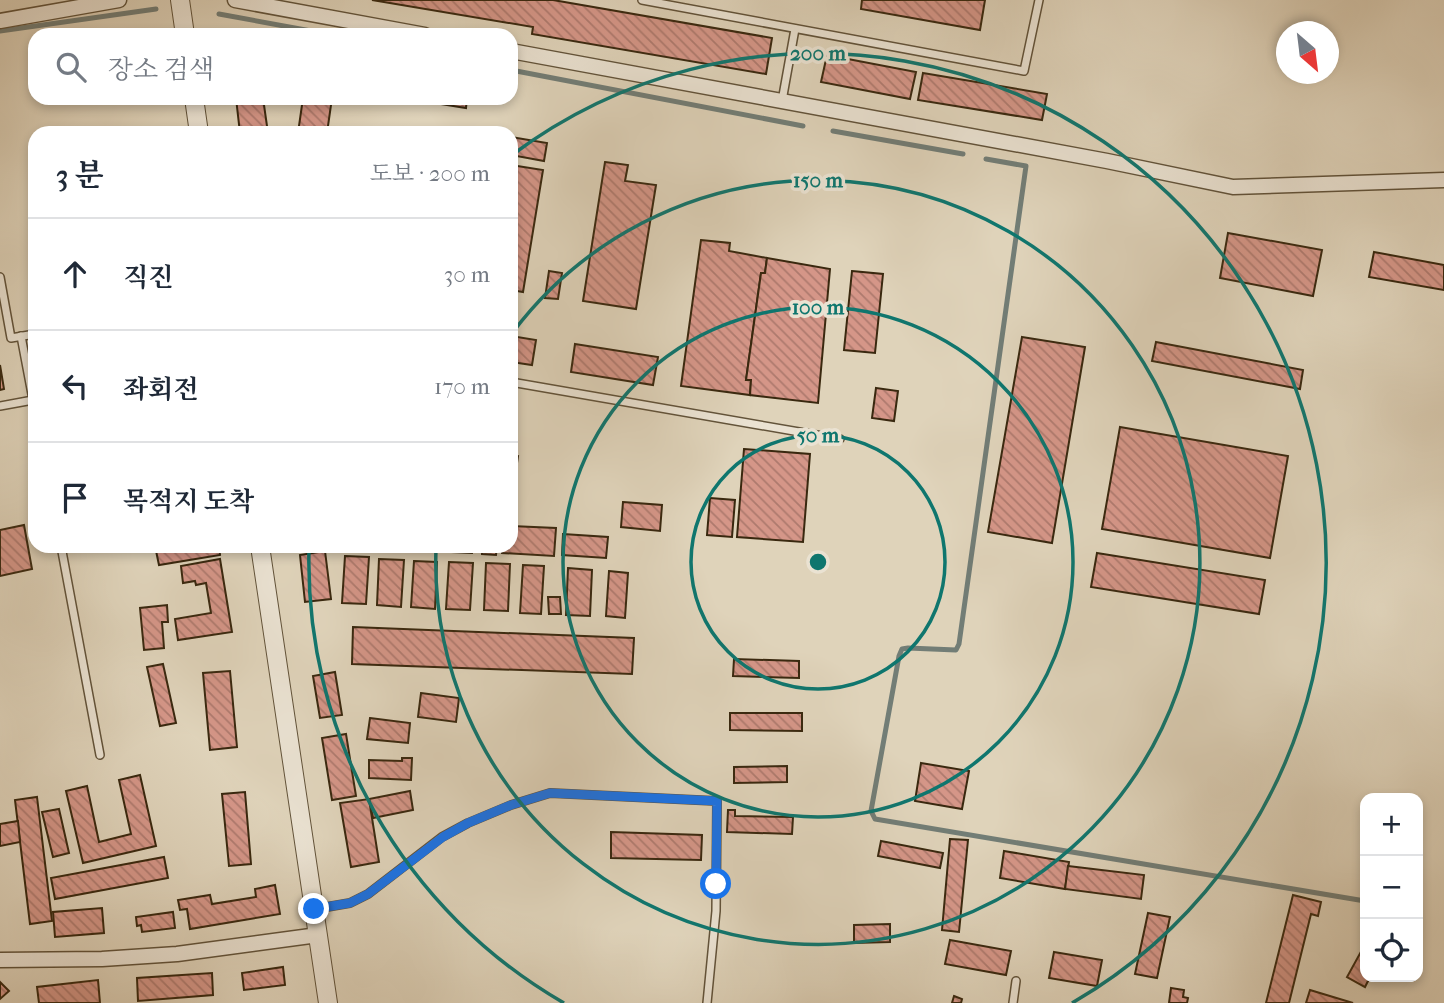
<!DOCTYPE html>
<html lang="ko">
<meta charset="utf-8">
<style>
body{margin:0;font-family:"IM FELL French Canon","Noto Serif KR",serif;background:#f6f6f7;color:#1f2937}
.controls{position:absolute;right:21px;bottom:21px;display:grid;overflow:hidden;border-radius:14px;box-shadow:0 4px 10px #0003}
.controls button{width:63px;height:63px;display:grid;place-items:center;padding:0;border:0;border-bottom:2px solid #e0e1e3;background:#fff;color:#1f2937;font:35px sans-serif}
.compass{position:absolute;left:1276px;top:21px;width:63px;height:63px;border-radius:50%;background:#fff;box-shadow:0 4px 10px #0003;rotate:152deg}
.stop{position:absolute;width:21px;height:21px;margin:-16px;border:5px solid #1a73e8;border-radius:50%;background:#fff}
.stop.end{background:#1a73e8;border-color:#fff;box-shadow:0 2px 7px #0008}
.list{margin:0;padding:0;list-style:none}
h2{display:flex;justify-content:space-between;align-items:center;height:91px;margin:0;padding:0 28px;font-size:30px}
h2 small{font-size:23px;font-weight:400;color:#747a83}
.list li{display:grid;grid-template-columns:46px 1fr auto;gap:21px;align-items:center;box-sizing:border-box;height:112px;padding:0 28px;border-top:2px solid #e0e1e3}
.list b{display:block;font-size:26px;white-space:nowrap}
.list em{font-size:23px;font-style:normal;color:#747a83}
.icon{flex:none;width:38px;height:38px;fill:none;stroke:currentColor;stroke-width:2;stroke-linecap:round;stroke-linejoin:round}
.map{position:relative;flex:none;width:1444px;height:1003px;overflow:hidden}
.search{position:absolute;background:#fff;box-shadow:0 4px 10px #0003;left:28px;top:28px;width:490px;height:77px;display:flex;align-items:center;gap:18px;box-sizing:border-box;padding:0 24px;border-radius:21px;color:#747a83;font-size:26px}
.panel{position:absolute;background:#fff;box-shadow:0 4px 10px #0003;left:28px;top:126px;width:490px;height:427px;border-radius:21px}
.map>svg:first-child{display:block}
</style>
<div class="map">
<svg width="1444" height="1003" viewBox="0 0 1444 1003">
<defs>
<pattern id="building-back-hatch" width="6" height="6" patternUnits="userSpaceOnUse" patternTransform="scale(1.75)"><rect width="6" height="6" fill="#d59688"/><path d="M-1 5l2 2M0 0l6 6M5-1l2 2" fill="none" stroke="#ae7a6e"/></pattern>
</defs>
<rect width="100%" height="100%" fill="#dfd3ba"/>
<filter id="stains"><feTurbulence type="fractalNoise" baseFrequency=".00286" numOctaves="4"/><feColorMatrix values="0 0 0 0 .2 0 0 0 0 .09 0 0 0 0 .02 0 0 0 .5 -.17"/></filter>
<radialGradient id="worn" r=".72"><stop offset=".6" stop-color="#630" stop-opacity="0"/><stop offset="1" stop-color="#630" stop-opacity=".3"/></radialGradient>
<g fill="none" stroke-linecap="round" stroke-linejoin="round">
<g stroke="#727d76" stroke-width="5">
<polyline points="219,14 333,35"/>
<polyline points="0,31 156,9"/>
<polyline points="511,70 803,126"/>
<polyline points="833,131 963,154"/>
<polyline points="986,159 1026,166 959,644 956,650 908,648 902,649 899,656 871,811 875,819 1365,901"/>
</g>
</g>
<g fill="url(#building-back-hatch)" stroke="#39280f" stroke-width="2">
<polygon points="372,0 553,0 772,38 766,74 532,34 533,27"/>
<polygon points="862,0 985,0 980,30 861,9"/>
<polygon points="827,55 916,72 910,99 821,82"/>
<polygon points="923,73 1047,94 1042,120 918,100"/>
<polygon points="236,98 263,98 268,133 240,133"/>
<polygon points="303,98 332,98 327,133 298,133"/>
<polygon points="404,98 467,98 466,108"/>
<polygon points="511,137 547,143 544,161 511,155"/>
<polygon points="605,162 628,165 625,181 656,185 636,309 583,301"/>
<polygon points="511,165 543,170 523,292 511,290"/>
<polygon points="1228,233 1322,250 1313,296 1220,278"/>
<polygon points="701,240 730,243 729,251 767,258 765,273 761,273 746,380 751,380 750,395 681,386"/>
<polygon points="1374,252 1444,265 1444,290 1369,277"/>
<polygon points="767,258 830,269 818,403 750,395 751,380 746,380 761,273 765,273"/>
<polygon points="549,271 562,273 558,299 545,298"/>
<polygon points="852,271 883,274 875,353 844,350"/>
<polygon points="511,336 536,340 532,365 511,362"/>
<polygon points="1022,337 1085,347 1052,543 988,532"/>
<polygon points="1156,342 1303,370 1300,389 1152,361"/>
<polygon points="575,344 658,357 653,385 571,372"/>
<polygon points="0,365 4,389 0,390"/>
<polygon points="876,388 898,391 894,421 872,418"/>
<polygon points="1120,427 1288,456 1270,558 1102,529"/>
<polygon points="744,449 810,454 803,542 737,537"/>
<polygon points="511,455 518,456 512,498 511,498"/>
<polygon points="710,498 735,500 732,537 707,535"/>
<polygon points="623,502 662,505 660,531 621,527"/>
<polygon points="24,525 32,569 0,576 0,530"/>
<polygon points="511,526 556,528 554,556 502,553 502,546 511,546"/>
<polygon points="563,534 608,537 606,558 562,555"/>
<polygon points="155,546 219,546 220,555 159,565"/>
<rect x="381" y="546" width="22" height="3"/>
<polygon points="416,546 439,546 438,552 416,551"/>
<polygon points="452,546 473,546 472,553 452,552"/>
<polygon points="482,546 497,546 496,555 482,554"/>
<polygon points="325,551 331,599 305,602 300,555"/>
<polygon points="1097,553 1265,580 1259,614 1091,587"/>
<polygon points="345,556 369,557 366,604 342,603"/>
<polygon points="220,559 232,632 178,640 175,619 211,613 206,583 196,585 195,581 183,583 181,566"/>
<polygon points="379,559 404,560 401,607 377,605"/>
<polygon points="414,561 437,562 435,609 411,607"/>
<polygon points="449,562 473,563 470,610 446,609"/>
<polygon points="486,563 510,564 508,611 484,610"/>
<polygon points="523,565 544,566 541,614 520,613"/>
<polygon points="568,568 592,570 590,616 566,615"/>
<polygon points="609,571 628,573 625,618 606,616"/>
<polygon points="548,597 560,597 561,614 549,614"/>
<polygon points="167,605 168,622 162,622 164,648 144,650 140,608"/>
<polygon points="353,627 634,638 632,674 352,664"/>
<polygon points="734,659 799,661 799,678 733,676"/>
<polygon points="163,664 176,723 160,726 147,667"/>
<polygon points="230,671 237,747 210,750 203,673"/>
<polygon points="335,672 342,715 320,718 313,676"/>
<polygon points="421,693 459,698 456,722 418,717"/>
<polygon points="730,713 802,713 802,731 730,730"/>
<polygon points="370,718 410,723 408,743 367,739"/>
<polygon points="346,734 356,796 332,800 322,738"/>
<polygon points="402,758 412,758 411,780 369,778 369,760 402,761"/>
<polygon points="921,763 969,771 962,809 915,801"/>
<polygon points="787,766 787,782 734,783 734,767"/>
<polygon points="140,775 156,846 83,863 66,791 87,786 99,842 131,834 119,780"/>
<polygon points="410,791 413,810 373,818 369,799"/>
<polygon points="245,792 251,864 229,866 222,794"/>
<polygon points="37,797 52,921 30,924 15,800"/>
<polygon points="369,799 379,862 351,867 340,803"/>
<polygon points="59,809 69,853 53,857 42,812"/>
<polygon points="728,810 735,810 735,816 793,817 792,834 727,832"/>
<polygon points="18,821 20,842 0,846 0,824"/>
<polygon points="611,832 702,835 701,860 611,858"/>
<polygon points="950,839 968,840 959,932 942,930"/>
<polygon points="881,841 943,853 940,868 878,856"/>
<polygon points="1004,851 1069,862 1065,889 1000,878"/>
<polygon points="164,857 168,878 55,899 51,878"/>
<polygon points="1068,866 1144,875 1141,899 1065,889"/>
<polygon points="275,885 280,914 190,929 187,909 180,910 178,900 210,895 212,904 256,897 255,889"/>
<polygon points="1293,895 1321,902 1318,916 1311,914 1289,1003 1266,1003"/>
<polygon points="102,908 104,933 55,937 53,912"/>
<polygon points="173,912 175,928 142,932 141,925 137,926 136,917"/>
<polygon points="1148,913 1170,917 1157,978 1135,974"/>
<polygon points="890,924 890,942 854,943 854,925"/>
<polygon points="950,940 1011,951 1006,975 945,964"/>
<polygon points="1363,948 1365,949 1365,977 1370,977 1365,987 1347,977"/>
<polygon points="1054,952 1102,960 1097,986 1049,978"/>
<polygon points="283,967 285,985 244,990 242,973"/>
<polygon points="212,973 213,995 138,1001 137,978"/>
<polygon points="98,980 100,1003 39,1003 37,987"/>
<polygon points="0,982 9,991 0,999"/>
<polygon points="1171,988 1184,990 1183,997 1188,998 1187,1003 1169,1003"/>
<polygon points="1310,990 1353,1003 1306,1003"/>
<polygon points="954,996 962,999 961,1003 952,1003"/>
</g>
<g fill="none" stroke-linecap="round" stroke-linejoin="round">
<defs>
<g id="service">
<polyline points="642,0 1024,71 1039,0"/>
<polyline points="782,101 795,29"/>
<polyline points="0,277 11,338 35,334"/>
<polyline points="21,336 35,410"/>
<polyline points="511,382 840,439"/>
<polyline points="0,406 33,400"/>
<polyline points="61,546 100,755"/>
<polyline points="315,909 350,903 368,894 442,837 468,823 511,805 550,793 717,801 716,911 707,1003"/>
<polyline points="1013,1003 1016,981"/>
</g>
<g id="minor">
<polyline points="235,0 425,35"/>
<polyline points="0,21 119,0"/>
<polyline points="511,51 1107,161 1233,187 1444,180"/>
<polyline points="0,960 102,959 177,954 318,935"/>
</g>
<g id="tertiary">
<polyline points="180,0 185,35"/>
<polyline points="194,98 199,133"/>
<polyline points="260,546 328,1003"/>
</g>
</defs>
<use href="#service" stroke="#62533a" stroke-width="10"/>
<use href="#minor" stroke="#62533a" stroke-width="17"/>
<use href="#tertiary" stroke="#62533a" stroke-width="20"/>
<use href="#service" stroke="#eae2d2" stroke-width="7"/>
<use href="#minor" stroke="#eae2d2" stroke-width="14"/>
<use href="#tertiary" stroke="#eae2d2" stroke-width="18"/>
</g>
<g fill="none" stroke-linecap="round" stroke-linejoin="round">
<polyline stroke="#1a73e8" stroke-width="9" points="314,909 350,903 368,894 443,837 468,823 511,805 550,793 717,801 716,884"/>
</g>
<g fill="none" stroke="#0f766e" stroke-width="3.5">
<circle cx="818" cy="562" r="127"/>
<circle cx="818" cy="562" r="255"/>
<path d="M513 332A382 382 0 1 1 436 549"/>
<path d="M564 1003A509 509 0 0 1 309 549M512 155A509 509 0 1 1 1072 1003"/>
</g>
<circle cx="818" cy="562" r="10" fill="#0f766e" stroke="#eae2d2" stroke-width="3.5"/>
<g font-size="21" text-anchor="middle" font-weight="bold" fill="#0f766e" stroke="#eae2d2" stroke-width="7" stroke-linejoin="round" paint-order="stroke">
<text x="818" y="60">200 m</text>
<text x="818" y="187">150 m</text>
<text x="818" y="314">100 m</text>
<text x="818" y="442">50 m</text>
</g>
<rect width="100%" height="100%" filter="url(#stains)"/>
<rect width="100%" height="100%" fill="url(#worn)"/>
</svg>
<div class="controls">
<button>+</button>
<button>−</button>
<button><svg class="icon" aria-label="locate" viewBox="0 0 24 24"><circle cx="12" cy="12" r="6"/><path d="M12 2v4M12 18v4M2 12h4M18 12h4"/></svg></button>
</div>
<svg class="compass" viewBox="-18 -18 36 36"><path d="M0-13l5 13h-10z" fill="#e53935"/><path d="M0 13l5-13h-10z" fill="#747a83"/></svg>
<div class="stop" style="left:716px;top:884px"></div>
<div class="stop end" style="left:314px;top:909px"></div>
<div class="search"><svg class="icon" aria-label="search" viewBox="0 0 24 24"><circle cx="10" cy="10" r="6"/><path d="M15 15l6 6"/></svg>장소 검색</div>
<section class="panel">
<h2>3 분<small>도보 · 200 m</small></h2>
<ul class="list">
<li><svg class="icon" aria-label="ahead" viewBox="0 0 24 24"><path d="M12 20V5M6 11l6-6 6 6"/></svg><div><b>직진</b></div><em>30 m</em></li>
<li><svg class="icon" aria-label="left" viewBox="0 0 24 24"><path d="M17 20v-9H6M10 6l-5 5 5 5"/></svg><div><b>좌회전</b></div><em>170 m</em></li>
<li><svg class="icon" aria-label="arrive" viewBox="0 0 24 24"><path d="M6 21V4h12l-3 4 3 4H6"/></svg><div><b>목적지 도착</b></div></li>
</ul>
</section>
</div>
